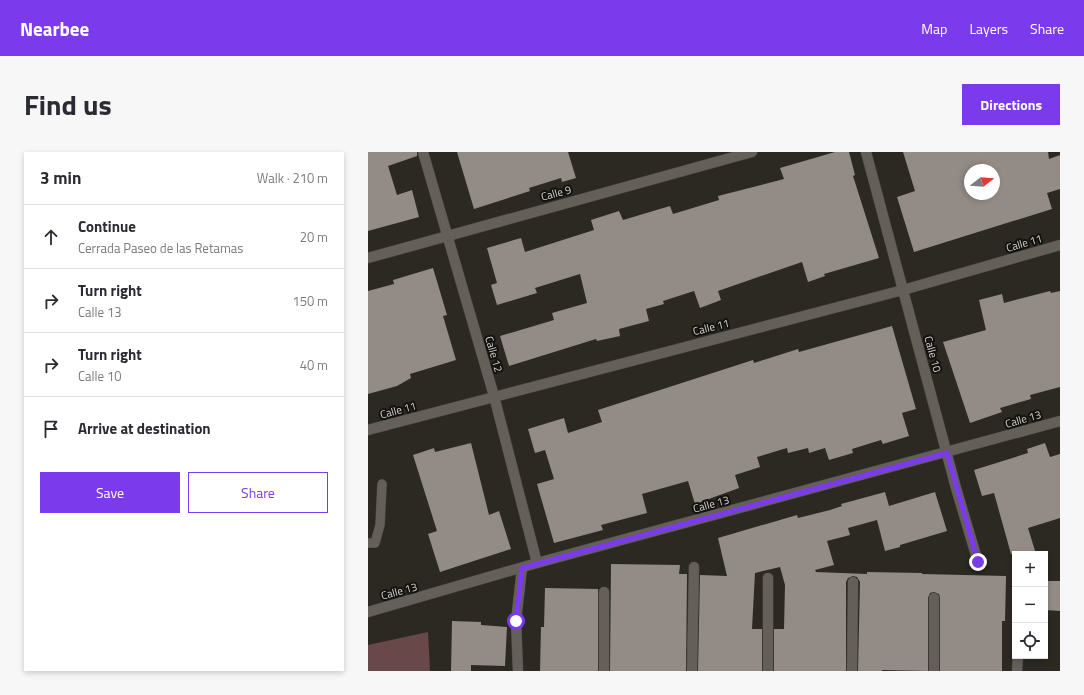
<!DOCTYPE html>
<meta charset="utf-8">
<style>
body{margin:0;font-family:"Titillium Web",sans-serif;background:#f7f7f7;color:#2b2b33}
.controls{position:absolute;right:12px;bottom:12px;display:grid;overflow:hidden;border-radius:0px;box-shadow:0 2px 6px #0003}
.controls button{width:36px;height:36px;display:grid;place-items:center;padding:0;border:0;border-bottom:1px solid #e1e1e2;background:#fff;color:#2b2b33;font:20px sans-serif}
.compass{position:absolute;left:596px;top:12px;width:36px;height:36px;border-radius:50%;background:#fff;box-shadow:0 2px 6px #0003;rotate:73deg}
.stop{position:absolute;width:12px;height:12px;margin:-9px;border:3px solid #7c3aed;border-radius:50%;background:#fff}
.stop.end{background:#7c3aed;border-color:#fff;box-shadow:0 1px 4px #0008}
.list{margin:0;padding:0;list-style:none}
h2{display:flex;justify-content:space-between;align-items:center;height:52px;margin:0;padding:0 16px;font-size:17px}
h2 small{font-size:13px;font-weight:400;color:#7c7c81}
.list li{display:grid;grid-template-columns:26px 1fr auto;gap:12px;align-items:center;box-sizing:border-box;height:64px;padding:0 16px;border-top:1px solid #e1e1e2}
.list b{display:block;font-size:15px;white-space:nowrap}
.list p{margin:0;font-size:13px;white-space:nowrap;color:#7c7c81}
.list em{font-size:13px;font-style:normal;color:#7c7c81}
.actions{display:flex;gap:8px;padding:12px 16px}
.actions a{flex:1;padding:9px 0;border:1px solid #7c3aed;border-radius:0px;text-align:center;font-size:14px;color:#7c3aed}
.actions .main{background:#7c3aed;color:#fff}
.icon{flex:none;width:22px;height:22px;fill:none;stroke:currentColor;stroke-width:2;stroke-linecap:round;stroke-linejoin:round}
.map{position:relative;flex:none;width:692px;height:519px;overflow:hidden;border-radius:0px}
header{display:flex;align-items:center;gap:24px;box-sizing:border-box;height:56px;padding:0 20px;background:#7c3aed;color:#fff}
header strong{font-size:19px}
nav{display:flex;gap:22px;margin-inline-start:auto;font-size:14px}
.intro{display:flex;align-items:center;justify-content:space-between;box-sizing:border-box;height:96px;padding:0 24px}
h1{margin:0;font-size:28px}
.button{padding:10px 18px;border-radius:0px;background:#7c3aed;color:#fff;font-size:14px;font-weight:700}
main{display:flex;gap:24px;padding:0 24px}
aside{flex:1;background:#fff;border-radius:0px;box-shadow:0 2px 6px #0003}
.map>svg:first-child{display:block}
</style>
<header>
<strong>Nearbee</strong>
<nav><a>Map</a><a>Layers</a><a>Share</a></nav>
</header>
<div class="intro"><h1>Find us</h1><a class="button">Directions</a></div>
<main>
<aside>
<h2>3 min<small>Walk · 210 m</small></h2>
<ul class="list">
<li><svg class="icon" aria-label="ahead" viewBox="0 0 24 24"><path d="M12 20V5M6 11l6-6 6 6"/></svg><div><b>Continue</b><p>Cerrada Paseo de las Retamas</p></div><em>20 m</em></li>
<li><svg class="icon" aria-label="right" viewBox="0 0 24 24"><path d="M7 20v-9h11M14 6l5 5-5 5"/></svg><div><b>Turn right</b><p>Calle 13</p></div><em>150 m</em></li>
<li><svg class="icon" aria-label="right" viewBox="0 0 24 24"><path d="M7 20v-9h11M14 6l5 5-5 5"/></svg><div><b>Turn right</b><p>Calle 10</p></div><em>40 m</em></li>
<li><svg class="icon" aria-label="arrive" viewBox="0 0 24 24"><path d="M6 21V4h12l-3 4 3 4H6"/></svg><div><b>Arrive at destination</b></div></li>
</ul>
<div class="actions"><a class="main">Save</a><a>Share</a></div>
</aside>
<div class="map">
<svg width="692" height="519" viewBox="0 0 692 519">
<rect width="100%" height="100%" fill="#2c2923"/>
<polygon fill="#684849" points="60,480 62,519 0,519 0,493"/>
<g fill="#928b86" fill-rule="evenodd">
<polygon points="0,0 49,0 49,4 20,14 29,43 44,38 51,65 0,79"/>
<polygon points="89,0 200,0 208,26 194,30 193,26 161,36 162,39 106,57"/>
<polygon points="467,0 481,0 487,23 485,24 511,106 456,122 457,124 440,130 434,110 350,139 353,148 332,156 326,139 295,149 296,152 278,157 281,169 251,177 252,184 229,189 228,187 141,214 132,184 186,168 184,161 219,151 212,122 167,136 169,141 129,153 123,133 129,131 119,96 153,86 157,100 226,78 223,68 251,59 255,68 302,54 305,62 351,48 350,44 416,27 412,16"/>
<path d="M535,0H680L681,7L692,3V37L679,41L684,57L546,100L529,45L547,39ZM602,18H626V42H602Z"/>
<polygon points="65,116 79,163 75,164 88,208 42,222 43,226 29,234 0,242 0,139 26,132 25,128"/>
<polygon points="682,139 683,141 692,139 692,235 662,243 663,247 632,256 634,260 602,271 575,190 618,178 611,148 634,142 636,151"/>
<polygon points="524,174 548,257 534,261 541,284 515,292 513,288 484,297 485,301 461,308 457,296 441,301 440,296 420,301 419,296 389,305 392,315 367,323 371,336 327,352 320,329 274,342 279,361 233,373 235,378 186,391 169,332 186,327 177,298 167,301 160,277 196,266 200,281 234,270 230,258 385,208 386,211 430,197 431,200"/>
<polygon points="103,291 121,363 131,359 143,397 72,420 60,382 69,379 45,303 66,296 67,300"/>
<polygon points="677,291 682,305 692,302 692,366 660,376 668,402 643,402 626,341 614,344 606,318 660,301 659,297"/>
<polygon points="517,340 521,354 567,340 579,379 532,393 532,395 517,399 509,368 480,376 482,383 459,389 466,413 447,418 448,420 499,422 499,420 554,421 554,422 638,424 637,469 634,469 634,519 572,519 572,446 571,442 566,440 562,441 560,446 560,519 514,518 514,519 490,519 492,430 489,425 485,424 480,426 478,430 478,519 406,519 406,477 416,477 417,433 412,415 387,421 384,477 394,477 394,519 330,519 332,423 359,424 350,386 429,363 430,366 462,358 474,354 473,352"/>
<polygon points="243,412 312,413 311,422 319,422 318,519 242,519"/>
<polygon points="677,429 692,429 692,459 677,458"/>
<polygon points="177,436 230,437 230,519 172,519 173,475 176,475"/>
<polygon points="84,469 113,470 113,473 139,475 137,514 103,513 103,519 83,519"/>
</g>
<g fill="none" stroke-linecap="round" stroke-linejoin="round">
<defs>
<polyline id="service" points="0,391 7,391 12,373 14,332"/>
<g id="minor">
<polyline points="55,0 126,244 169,411"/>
<polyline points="498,0 588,336 610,410"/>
<polyline points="0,106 384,0"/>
<polyline points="0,278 535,138 692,93"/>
<polyline points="400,426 400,519"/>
<polyline points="0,460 169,411 692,269"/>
<polyline points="150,519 148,469 154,416"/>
<polyline points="236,519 236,440"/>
<polyline points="324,519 326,415"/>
<polyline points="484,519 485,430"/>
<polyline points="566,519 566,446"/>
<polyline points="649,519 650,504"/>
</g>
</defs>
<use href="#service" stroke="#4a4743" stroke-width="10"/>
<use href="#minor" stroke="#4a4743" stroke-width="11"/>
<use href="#service" stroke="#646059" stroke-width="9"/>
<use href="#minor" stroke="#646059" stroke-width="10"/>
</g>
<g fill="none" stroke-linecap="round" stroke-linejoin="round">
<polyline stroke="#7c3aed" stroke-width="5" points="148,469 154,416 579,301 610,410"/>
</g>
<g text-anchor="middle" stroke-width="4" stroke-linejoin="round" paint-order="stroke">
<g font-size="11" fill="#d5d3cf" stroke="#13120f">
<text transform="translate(188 41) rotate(-15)" y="4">Calle 9</text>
<text transform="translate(656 91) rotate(-16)" y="4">Calle 11</text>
<text transform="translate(343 175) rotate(-14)" y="4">Calle 11</text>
<text transform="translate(126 202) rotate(74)" y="4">Calle 12</text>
<text transform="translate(565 202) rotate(75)" y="4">Calle 10</text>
<text transform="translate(30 258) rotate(-15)" y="4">Calle 11</text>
<text transform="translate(655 267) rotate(-16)" y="4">Calle 13</text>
<text transform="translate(343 352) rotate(-15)" y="4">Calle 13</text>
<text transform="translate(31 439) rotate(-15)" y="4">Calle 13</text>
</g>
</g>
</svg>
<div class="controls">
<button>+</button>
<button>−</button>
<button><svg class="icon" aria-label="locate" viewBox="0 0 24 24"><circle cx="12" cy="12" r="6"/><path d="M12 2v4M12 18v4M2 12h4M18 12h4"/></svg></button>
</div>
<svg class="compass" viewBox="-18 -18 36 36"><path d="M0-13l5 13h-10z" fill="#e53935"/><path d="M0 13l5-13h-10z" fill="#7c7c81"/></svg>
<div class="stop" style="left:148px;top:469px"></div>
<div class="stop end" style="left:610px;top:410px"></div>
</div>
</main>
